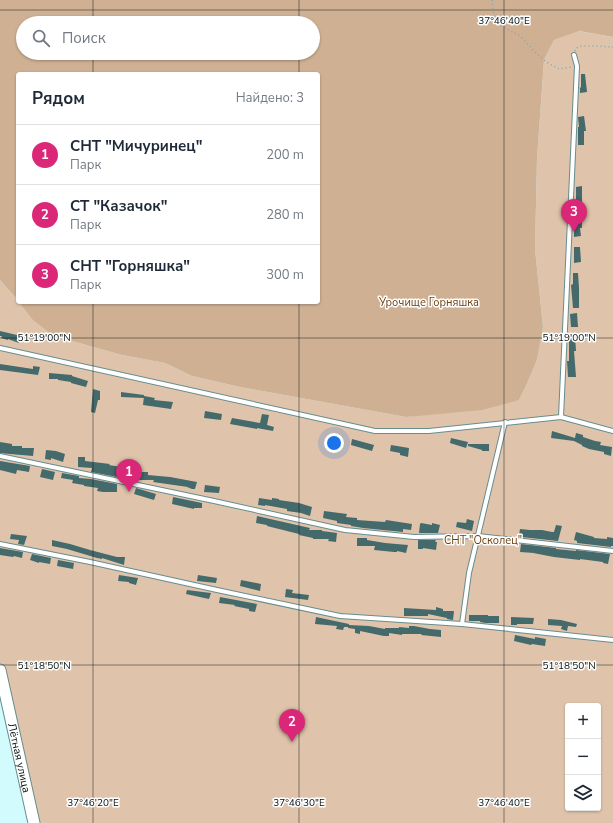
<!DOCTYPE html>
<html lang="ru">
<meta charset="utf-8">
<style>
body{margin:0;font-family:"Nunito Sans",sans-serif;background:#f6f6f7;color:#1f2937}
.controls{position:absolute;right:12px;bottom:12px;display:grid;overflow:hidden;border-radius:4px;box-shadow:0 1px 3px #0004}
.controls button{width:36px;height:36px;display:grid;place-items:center;padding:0;border:0;border-bottom:1px solid #e0e1e3;background:#fff;color:#1f2937;font:20px sans-serif}
.you{position:absolute;left:334px;top:443px;width:14px;height:14px;margin:-10px;border:3px solid #fff;border-radius:50%;background:#1a73e8;box-shadow:0 0 0 6px #1a73e833}
.badge{display:grid;place-items:center;width:26px;height:26px;border-radius:50%;background:#db2777;color:#fff;font-size:13px;font-weight:700}
.pin{position:absolute;translate:-50% -33px;filter:drop-shadow(0 1px 2px #0008)}
.pin::after{content:'';position:absolute;top:21px;width:14px;height:12px;background:inherit;clip-path:polygon(0 0,100% 0,50% 100%)}
.list{margin:0;padding:0;list-style:none}
h2{display:flex;justify-content:space-between;align-items:center;height:52px;margin:0;padding:0 16px;font-size:17px}
h2 small{font-size:13px;font-weight:400;color:#747a83}
.list li{display:grid;grid-template-columns:26px 1fr auto;gap:12px;align-items:center;box-sizing:border-box;height:60px;padding:0 16px;border-top:1px solid #e0e1e3}
.list b{display:block;font-size:15px;white-space:nowrap}
.list p{margin:0;font-size:13px;white-space:nowrap;color:#747a83}
.list em{font-size:13px;font-style:normal;color:#747a83}
.icon{flex:none;width:22px;height:22px;fill:none;stroke:currentColor;stroke-width:2;stroke-linecap:round;stroke-linejoin:round}
.map{position:relative;flex:none;width:613px;height:823px;overflow:hidden}
.search{position:absolute;background:#fff;box-shadow:0 1px 3px #0004;left:16px;top:16px;width:304px;height:44px;display:flex;align-items:center;gap:10px;box-sizing:border-box;padding:0 14px;border-radius:22px;color:#747a83;font-size:15px}
.panel{position:absolute;background:#fff;box-shadow:0 1px 3px #0004;left:16px;top:72px;width:304px;height:232px;border-radius:4px}
.map>svg:first-child{display:block}
</style>
<div class="map">
<svg width="613" height="823" viewBox="0 0 613 823">
<rect width="100%" height="100%" fill="#d2fbfe"/>
<path fill="#dfc4ab" fill-rule="evenodd" d="M578,31L613,37V823H35L0,670V280C6,287 15,294 18,302H19L54,336L122,355L165,363L192,376L240,387L406,417L519,400L526,386L537,360L543,327L535,249L537,158L544,60L554,40ZM568,706H598V808H568Z"/>
<path fill="#cfb093" fill-rule="evenodd" d="M0,0H613V37L579,31L554,40L544,60L537,158L535,249L543,327L537,360L526,386L519,400L482,410L406,417L240,387L192,376L165,363L122,355L54,336L33,320L19,302H318V74H18V300L0,280ZM23,23H313V53H23Z"/>
<g fill="#456a6c">
<polygon points="581,74 585,74 587,92 580,93 580,88 581,87"/>
<polygon points="584,116 586,131 584,131 584,145 578,145 578,127 579,127 578,117"/>
<polygon points="582,186 582,203 576,203 576,187"/>
<polygon points="574,221 582,221 582,228 580,228 581,236 574,237"/>
<polygon points="574,247 580,247 581,262 574,263"/>
<polygon points="573,273 578,273 579,288 579,308 573,308 571,285 573,284"/>
<polygon points="577,313 578,327 571,327 570,314"/>
<polygon points="0,331 21,336 19,343 8,339 8,340 1,338 2,336 0,336"/>
<polygon points="569,335 575,335 576,351 574,351 576,377 568,377 567,361 569,361"/>
<polygon points="0,364 33,369 33,366 40,367 38,375 0,370"/>
<polygon points="49,373 72,375 72,376 88,381 86,387 71,383 71,382 58,380 58,379 49,379"/>
<polygon points="93,389 100,391 100,400 98,400 95,413 91,412"/>
<polygon points="121,392 144,395 144,398 121,397"/>
<polygon points="144,396 155,398 154,400 173,402 171,409 143,405"/>
<polygon points="205,411 222,414 221,420 204,418"/>
<polygon points="262,414 269,415 267,425 274,427 273,431 257,428 257,429 230,424 232,418 260,423"/>
<polygon points="552,431 575,438 576,433 583,435 583,437 595,441 601,442 600,445 612,447 611,456 604,454 604,452 589,449 582,446 582,445 574,441 551,438"/>
<polygon points="451,438 468,442 466,448 450,443"/>
<polygon points="352,439 374,445 372,451 351,445"/>
<polygon points="0,442 12,444 12,446 22,446 22,448 34,448 33,456 10,454 0,453"/>
<polygon points="468,444 489,444 489,451 482,451 482,450 468,446"/>
<polygon points="391,445 409,448 408,457 400,455 400,453 390,451"/>
<polygon points="46,450 56,451 65,454 63,462 51,458 51,460 45,459"/>
<polygon points="78,457 85,457 85,461 110,464 109,465 121,467 121,468 134,471 134,472 148,472 148,475 170,477 197,482 195,489 192,489 187,487 188,487 153,482 154,480 138,480 138,479 117,475 117,477 91,472 92,468 78,467"/>
<polygon points="0,461 30,466 29,472 17,470 16,474 0,470"/>
<polygon points="42,469 55,472 53,480 40,477"/>
<polygon points="62,473 79,476 79,478 91,479 117,484 117,492 103,492 97,491 98,488 84,486 84,485 72,483 73,480 61,478"/>
<polygon points="205,485 220,487 219,493 204,492"/>
<polygon points="136,488 156,494 154,500 134,494"/>
<polygon points="173,497 202,503 202,508 194,508 194,509 172,504"/>
<polygon points="259,498 272,500 272,498 279,499 279,500 299,503 312,507 310,516 301,513 287,511 287,509 265,505 265,506 258,505"/>
<polygon points="324,511 347,514 346,517 357,518 357,520 385,522 386,520 412,524 411,530 403,529 403,532 363,528 351,526 351,525 337,523 337,521 323,518"/>
<polygon points="257,516 310,528 309,530 322,530 322,531 337,533 336,542 328,541 329,539 313,539 313,538 299,535 299,534 267,526 267,525 256,523"/>
<polygon points="467,519 474,521 472,531 456,527 457,522 466,523"/>
<polygon points="421,523 432,525 432,523 440,525 438,533 419,533 420,524"/>
<polygon points="556,525 562,526 558,541 521,537 522,536 519,535 520,529 530,530 542,530 552,532 554,532"/>
<polygon points="576,532 594,537 594,538 607,539 607,537 613,538 613,546 611,546 611,547 577,543 577,541 574,540"/>
<polygon points="11,534 27,536 24,545 18,544 19,540 10,539"/>
<polygon points="357,538 367,538 367,540 385,543 408,545 406,553 397,551 397,552 394,552 374,550 375,546 357,546"/>
<polygon points="52,540 70,544 90,550 117,557 125,557 124,565 102,558 102,559 97,558 67,549 52,546"/>
<polygon points="418,540 436,540 435,542 437,542 436,550 423,548 423,549 418,549"/>
<polygon points="521,544 556,548 556,549 576,551 576,550 610,554 608,564 603,563 603,562 580,559 580,560 554,557 533,553 534,553 520,552"/>
<polygon points="0,548 23,552 22,558 14,556 13,557 0,555"/>
<polygon points="32,554 51,558 50,564 39,562 39,563 30,560"/>
<polygon points="58,560 74,563 73,569 57,566"/>
<polygon points="119,575 138,578 136,585 129,583 129,582 118,581"/>
<polygon points="198,575 217,578 216,583 197,581"/>
<polygon points="241,580 261,584 260,591 240,586"/>
<polygon points="286,589 293,590 292,593 309,595 308,600 285,597"/>
<polygon points="187,590 211,593 209,599 186,594"/>
<polygon points="220,597 257,604 255,612 249,611 249,609 234,606 235,605 219,603"/>
<polygon points="436,607 443,609 443,611 454,611 453,620 447,619 447,618 428,614 428,616 404,616 404,608 436,610"/>
<polygon points="469,615 488,615 488,616 499,616 499,623 485,623 480,622 480,621 469,621"/>
<polygon points="316,617 349,624 349,625 369,626 385,629 385,628 399,628 399,627 409,628 409,626 414,626 430,629 441,630 441,637 421,635 422,634 402,634 402,635 389,633 389,636 384,636 360,631 360,634 355,633 355,629 348,628 348,627 344,627 343,630 336,629 337,626 315,624"/>
<polygon points="511,617 534,618 533,624 517,624 517,625 511,625"/>
<polygon points="548,619 561,620 577,624 576,627 568,626 567,631 561,629 562,626 548,625"/>
<polygon points="515,635 535,639 535,637 546,639 545,646 532,644 531,645 514,641"/>
</g>
<g fill="none" stroke-linecap="round" stroke-linejoin="round">
<defs>
<g id="lane">
<polyline points="0,348 375,431 429,431 561,417 613,431"/>
<polyline points="561,417 577,66 574,55"/>
<polyline points="0,456 214,501 345,530 414,537 478,536 613,551"/>
<polyline points="0,544 90,562 217,590 340,616 462,624 613,640"/>
<polyline points="462,624 469,573 505,422"/>
</g>
<g id="secondary">
<path id="s1" d="M0,670L34,823"/>
</g>
</defs>
<use href="#lane" stroke="#678d8f" stroke-width="6"/>
<use href="#secondary" stroke="#678d8f" stroke-width="13"/>
<g stroke="#87a5a7" stroke-width="1.5" stroke-dasharray="1 3" stroke-linecap="butt">
<polyline points="492,0 494,16 500,25 520,36 538,55 548,63 559,69 572,67"/>
<polyline points="575,51 576,48 582,46 595,46 613,47"/>
</g>
<use href="#lane" stroke="#fff" stroke-width="4"/>
<use href="#secondary" stroke="#fff" stroke-width="11"/>
</g>
<path fill="none" stroke="#030f10" stroke-width="1" stroke-opacity="0.45" d="M93,0V23M299,0V23M504,0V823M0,10H613M93,53V74M299,53V74M93,302V823M299,302V823M0,338H613M0,665H613"/>
<g text-anchor="middle" stroke-width="3" stroke-linejoin="round" paint-order="stroke">
<g font-size="11" fill="#693f0e" stroke="#fff">
<text x="429" y="306">Урочище Горняшка</text>
<text x="483" y="544">СНТ "Осколец"</text>
</g>
<g font-size="11" fill="#030f10" stroke="#fff">
<text dy="4" stroke="none"><textPath href="#s1" startOffset="90">Лётная улица</textPath></text>
</g>
</g>
<g font-size="10" text-anchor="middle" fill="#030f10" stroke="#fff" stroke-width="3" stroke-linejoin="round" paint-order="stroke">
<text x="504" y="24">37°46'40"E</text>
<text x="44" y="341">51°19'00"N</text>
<text x="569" y="341">51°19'00"N</text>
<text x="44" y="669">51°18'50"N</text>
<text x="569" y="669">51°18'50"N</text>
<text x="93" y="806">37°46'20"E</text>
<text x="299" y="806">37°46'30"E</text>
<text x="504" y="806">37°46'40"E</text>
</g>
</svg>
<div class="controls">
<button>+</button>
<button>−</button>
<button><svg class="icon" aria-label="layers" viewBox="0 0 24 24"><path d="M12 4l9 5-9 5-9-5zM3 14l9 5 9-5"/></svg></button>
</div>
<div class="you"></div>
<div class="pin badge" style="left:129px;top:492px">1</div>
<div class="pin badge" style="left:292px;top:742px">2</div>
<div class="pin badge" style="left:574px;top:232px">3</div>
<div class="search"><svg class="icon" aria-label="search" viewBox="0 0 24 24"><circle cx="10" cy="10" r="6"/><path d="M15 15l6 6"/></svg>Поиск</div>
<section class="panel">
<h2>Рядом<small>Найдено: 3</small></h2>
<ul class="list">
<li><span class="badge">1</span><div><b>СНТ &quot;Мичуринец&quot;</b><p>Парк</p></div><em>200 m</em></li>
<li><span class="badge">2</span><div><b>СТ &quot;Казачок&quot;</b><p>Парк</p></div><em>280 m</em></li>
<li><span class="badge">3</span><div><b>СНТ &quot;Горняшка&quot;</b><p>Парк</p></div><em>300 m</em></li>
</ul>
</section>
</div>
